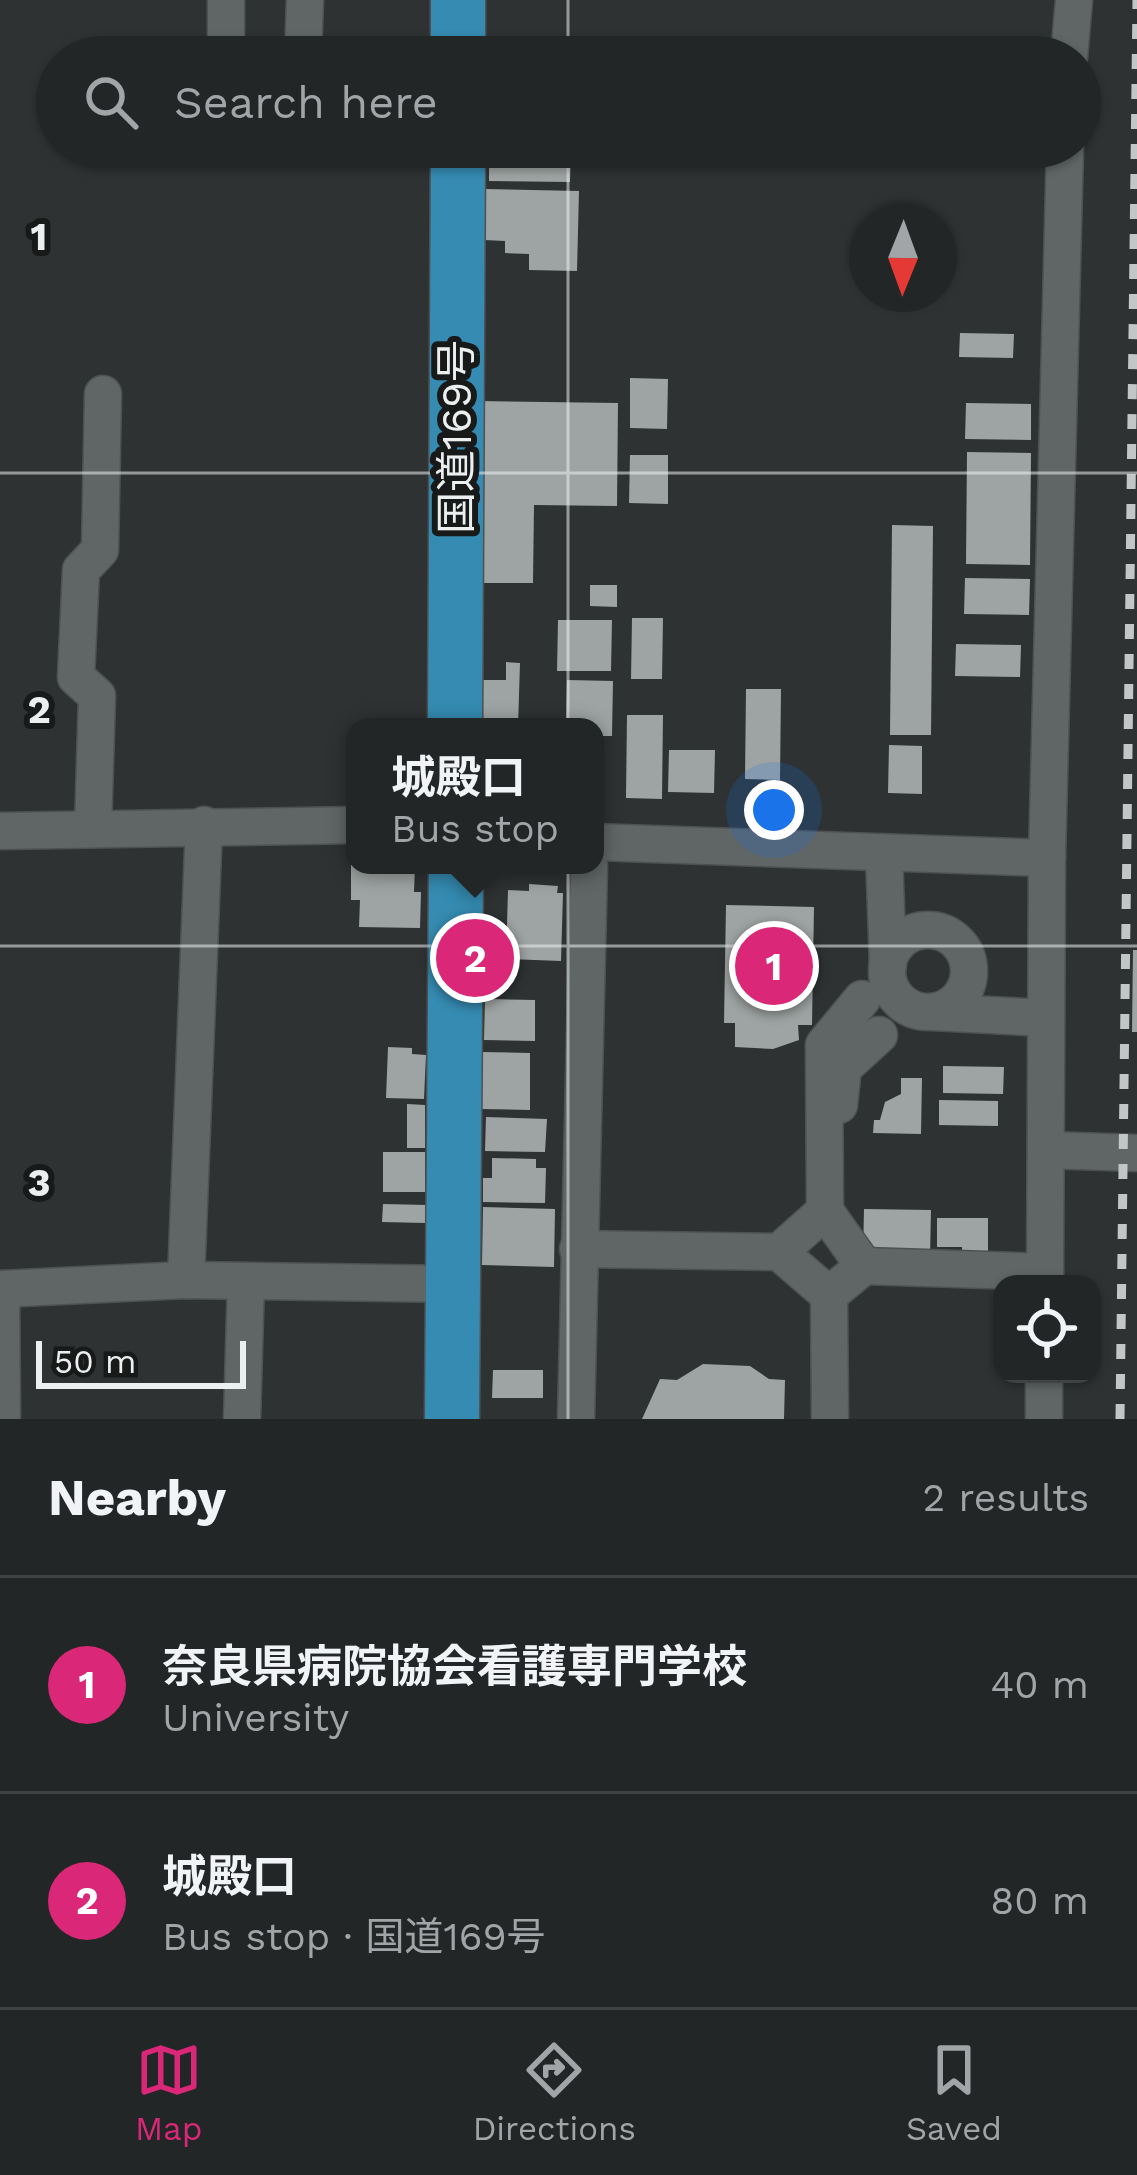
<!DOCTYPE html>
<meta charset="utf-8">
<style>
body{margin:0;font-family:"Work Sans","Noto Sans JP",sans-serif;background:#2e3232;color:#f1f3f6}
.controls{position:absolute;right:36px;bottom:36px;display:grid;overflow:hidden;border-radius:24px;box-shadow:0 3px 9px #0004}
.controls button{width:108px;height:108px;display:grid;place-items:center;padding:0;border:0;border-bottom:3px solid #3f4343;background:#222626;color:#f1f3f6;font:60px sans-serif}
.compass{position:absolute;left:849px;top:204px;width:108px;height:108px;border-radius:50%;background:#222626;box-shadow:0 3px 9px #0004;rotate:181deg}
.scale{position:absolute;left:36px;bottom:30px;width:210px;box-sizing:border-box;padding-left:12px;border:6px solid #eceff0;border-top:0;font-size:33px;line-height:42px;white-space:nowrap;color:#eceff0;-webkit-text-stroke:9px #181a1a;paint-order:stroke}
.you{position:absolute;left:774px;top:810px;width:42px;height:42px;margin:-30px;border:9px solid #fff;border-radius:50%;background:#1a73e8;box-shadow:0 0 0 18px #1a73e833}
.badge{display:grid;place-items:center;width:78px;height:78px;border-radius:50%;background:#db2777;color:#fff;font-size:39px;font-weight:700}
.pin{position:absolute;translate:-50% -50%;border:6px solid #fff;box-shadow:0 3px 12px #0006}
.popup{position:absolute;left:346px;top:718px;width:258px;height:156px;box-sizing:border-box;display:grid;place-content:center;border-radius:24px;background:#222626;filter:drop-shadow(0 3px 9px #0005);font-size:39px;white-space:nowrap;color:#a2a5a7}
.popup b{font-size:45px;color:#f1f3f6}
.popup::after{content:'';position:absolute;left:50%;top:100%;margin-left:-24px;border:24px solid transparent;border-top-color:#222626}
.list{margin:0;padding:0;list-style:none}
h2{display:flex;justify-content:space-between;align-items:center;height:156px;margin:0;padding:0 48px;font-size:51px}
h2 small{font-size:39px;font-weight:400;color:#a2a5a7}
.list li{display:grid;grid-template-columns:78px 1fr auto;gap:36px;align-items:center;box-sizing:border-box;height:216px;padding:0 48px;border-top:3px solid #3f4343}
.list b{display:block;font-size:45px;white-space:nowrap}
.list p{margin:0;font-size:39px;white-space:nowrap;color:#a2a5a7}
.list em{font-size:39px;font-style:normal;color:#a2a5a7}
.icon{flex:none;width:66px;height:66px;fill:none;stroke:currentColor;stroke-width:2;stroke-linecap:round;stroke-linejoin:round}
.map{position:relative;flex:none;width:1137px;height:1419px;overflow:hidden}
.search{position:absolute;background:#222626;box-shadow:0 3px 9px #0004;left:36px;right:36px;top:36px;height:132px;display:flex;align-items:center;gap:30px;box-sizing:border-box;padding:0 42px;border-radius:66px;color:#a2a5a7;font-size:45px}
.sheet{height:588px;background:#222626}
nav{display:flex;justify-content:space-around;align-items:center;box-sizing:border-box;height:168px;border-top:3px solid #3f4343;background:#222626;font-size:33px;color:#a2a5a7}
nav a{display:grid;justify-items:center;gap:6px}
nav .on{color:#db2777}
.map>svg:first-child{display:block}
</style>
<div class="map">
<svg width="1137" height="1419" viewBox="0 0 1137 1419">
<rect width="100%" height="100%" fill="#2e3233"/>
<g fill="#9ea4a3">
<polygon points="489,147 571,147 570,182 489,181"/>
<polygon points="485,189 579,191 577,271 529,270 529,254 505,253 505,241 484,240"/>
<polygon points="960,333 1014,334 1013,358 959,357"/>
<polygon points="630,378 668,379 667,429 630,428"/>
<polygon points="477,401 618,403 617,506 534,505 533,583 475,583"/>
<polygon points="966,403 1031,404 1031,440 965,439"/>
<polygon points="967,452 1031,453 1030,565 966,564"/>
<polygon points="630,455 668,455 668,504 629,503"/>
<polygon points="892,525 933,526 931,735 890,735"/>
<polygon points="965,578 1030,579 1029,615 964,614"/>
<polygon points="590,585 617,585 617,607 590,606"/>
<polygon points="632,618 663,618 662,679 631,679"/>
<polygon points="558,620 612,620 611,671 557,671"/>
<polygon points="956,644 1021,645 1020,677 955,676"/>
<polygon points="506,662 520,663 518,727 481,727 482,680 506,680"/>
<polygon points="567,680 613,681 612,736 595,736 595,727 566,727"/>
<polygon points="746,689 781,689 780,780 745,779"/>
<polygon points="627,715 663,715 662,799 626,798"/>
<polygon points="889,745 922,746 922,794 888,793"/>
<polygon points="669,750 715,750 714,793 668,792"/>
<polygon points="351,865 415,865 414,892 421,892 420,928 359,927 360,900 351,900"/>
<polygon points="529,884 558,886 557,893 563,893 561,961 506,959 508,890 529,891"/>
<polygon points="726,905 814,907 812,1025 798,1025 799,1040 773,1049 735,1047 735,1023 724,1023"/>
<polygon points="1133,950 1137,950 1137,1032 1132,1032"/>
<polygon points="485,999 535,1000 535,1041 484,1040"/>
<polygon points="388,1047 412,1048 412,1054 426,1055 424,1099 386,1098"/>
<polygon points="482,1052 530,1053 530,1110 481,1109"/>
<polygon points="943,1066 1004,1067 1003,1094 943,1093"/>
<polygon points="901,1078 922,1078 921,1134 873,1133 874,1120 880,1120 885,1102 901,1094"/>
<polygon points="939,1100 998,1101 998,1126 939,1125"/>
<polygon points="407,1104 425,1105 425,1148 407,1148"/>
<polygon points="486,1117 547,1119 545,1152 485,1151"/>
<rect x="383" y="1152" width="42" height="40"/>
<polygon points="492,1158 536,1159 536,1168 546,1168 545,1203 483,1202 483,1178 492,1178"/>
<polygon points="383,1204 427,1205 426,1223 382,1222"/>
<polygon points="483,1207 555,1209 554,1267 482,1265"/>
<polygon points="864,1209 931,1210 930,1258 863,1257"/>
<polygon points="937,1218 988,1218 988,1256 962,1256 962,1247 937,1247"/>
<polygon points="703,1364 750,1366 769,1379 785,1380 784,1419 642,1419 660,1379 677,1380"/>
<polygon points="493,1370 543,1370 543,1398 492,1398"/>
</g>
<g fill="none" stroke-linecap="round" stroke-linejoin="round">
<defs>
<g id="minor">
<polyline points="226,0 226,57"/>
<polyline points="303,57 305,0"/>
<polyline points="1069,57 1074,0"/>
<polyline points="93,829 97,696 76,677 81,570 100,550 103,394"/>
<polyline points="0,831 355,825"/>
<polyline points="595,842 1047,858"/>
<polyline points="884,854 888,965"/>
<circle cx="928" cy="971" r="41"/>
<polyline points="933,1012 1046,1018"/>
<polyline points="839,1105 843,1068 879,1035"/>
<polyline points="1046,1150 1137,1153"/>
<polyline points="825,1211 824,1045 862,999"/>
<polyline points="578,1249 779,1252 829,1295 864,1266 1045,1272"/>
<polyline points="779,1252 825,1211 864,1266"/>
<polyline points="186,1280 204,825"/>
<polyline points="1045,1284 1047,858 1065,147"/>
<polyline points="0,1289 186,1280 454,1284"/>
<polyline points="1,1289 2,1419"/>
<polyline points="829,1295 830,1419"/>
<polyline points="242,1419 246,1281"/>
<polyline points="576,1419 589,865"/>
<polyline points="1044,1419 1044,1374"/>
</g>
<g id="highway">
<polyline points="458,57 458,0"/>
<polyline points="455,727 458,147"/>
<polyline points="452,1419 456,865"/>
</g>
</defs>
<use href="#minor" stroke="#4e5152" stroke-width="39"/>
<use href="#highway" stroke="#4e5152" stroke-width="57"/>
<use href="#minor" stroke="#606566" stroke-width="36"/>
<use href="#highway" stroke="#358bb2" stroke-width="54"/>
<polyline stroke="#c3c6c7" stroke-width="9" stroke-dasharray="15 15" stroke-linecap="butt" points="1120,1419 1137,0"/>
</g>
<path fill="none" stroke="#eceff0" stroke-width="3" stroke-opacity="0.55" d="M568,0V57M568,147V1419M0,473H1137M0,946H1137"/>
<g text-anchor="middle" stroke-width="12" stroke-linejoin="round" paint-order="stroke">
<g font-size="42" fill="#eceff0" stroke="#181a1a">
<text transform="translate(456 437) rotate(-90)" y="15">国道169号</text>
</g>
</g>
<g font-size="39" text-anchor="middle" font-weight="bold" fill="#eceff0" stroke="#181a1a" stroke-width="12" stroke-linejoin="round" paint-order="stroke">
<text x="39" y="250">1</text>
<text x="39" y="723">2</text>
<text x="39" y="1196">3</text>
</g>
</svg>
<div class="controls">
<button><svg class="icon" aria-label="locate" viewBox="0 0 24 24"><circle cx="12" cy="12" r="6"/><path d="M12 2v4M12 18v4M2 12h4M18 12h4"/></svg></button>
</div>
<svg class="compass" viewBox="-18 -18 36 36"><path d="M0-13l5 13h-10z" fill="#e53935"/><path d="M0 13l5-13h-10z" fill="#a2a5a7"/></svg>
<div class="scale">50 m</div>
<div class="you"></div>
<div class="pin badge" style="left:774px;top:966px">1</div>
<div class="pin badge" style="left:475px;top:958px">2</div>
<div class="popup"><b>城殿口</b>Bus stop</div>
<div class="search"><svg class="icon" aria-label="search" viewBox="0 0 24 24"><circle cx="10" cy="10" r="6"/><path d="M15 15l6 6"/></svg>Search here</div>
</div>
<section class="sheet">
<h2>Nearby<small>2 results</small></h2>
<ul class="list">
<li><span class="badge">1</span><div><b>奈良県病院協会看護専門学校</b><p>University</p></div><em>40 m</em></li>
<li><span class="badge">2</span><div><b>城殿口</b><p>Bus stop · 国道169号</p></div><em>80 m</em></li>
</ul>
</section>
<nav>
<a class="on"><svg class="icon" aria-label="map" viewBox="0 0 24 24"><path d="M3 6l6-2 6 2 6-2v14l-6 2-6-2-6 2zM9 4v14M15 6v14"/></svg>Map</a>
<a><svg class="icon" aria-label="directions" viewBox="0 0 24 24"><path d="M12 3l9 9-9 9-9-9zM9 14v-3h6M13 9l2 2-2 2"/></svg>Directions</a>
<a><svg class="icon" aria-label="saved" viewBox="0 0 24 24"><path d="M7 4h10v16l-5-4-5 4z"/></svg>Saved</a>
</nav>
